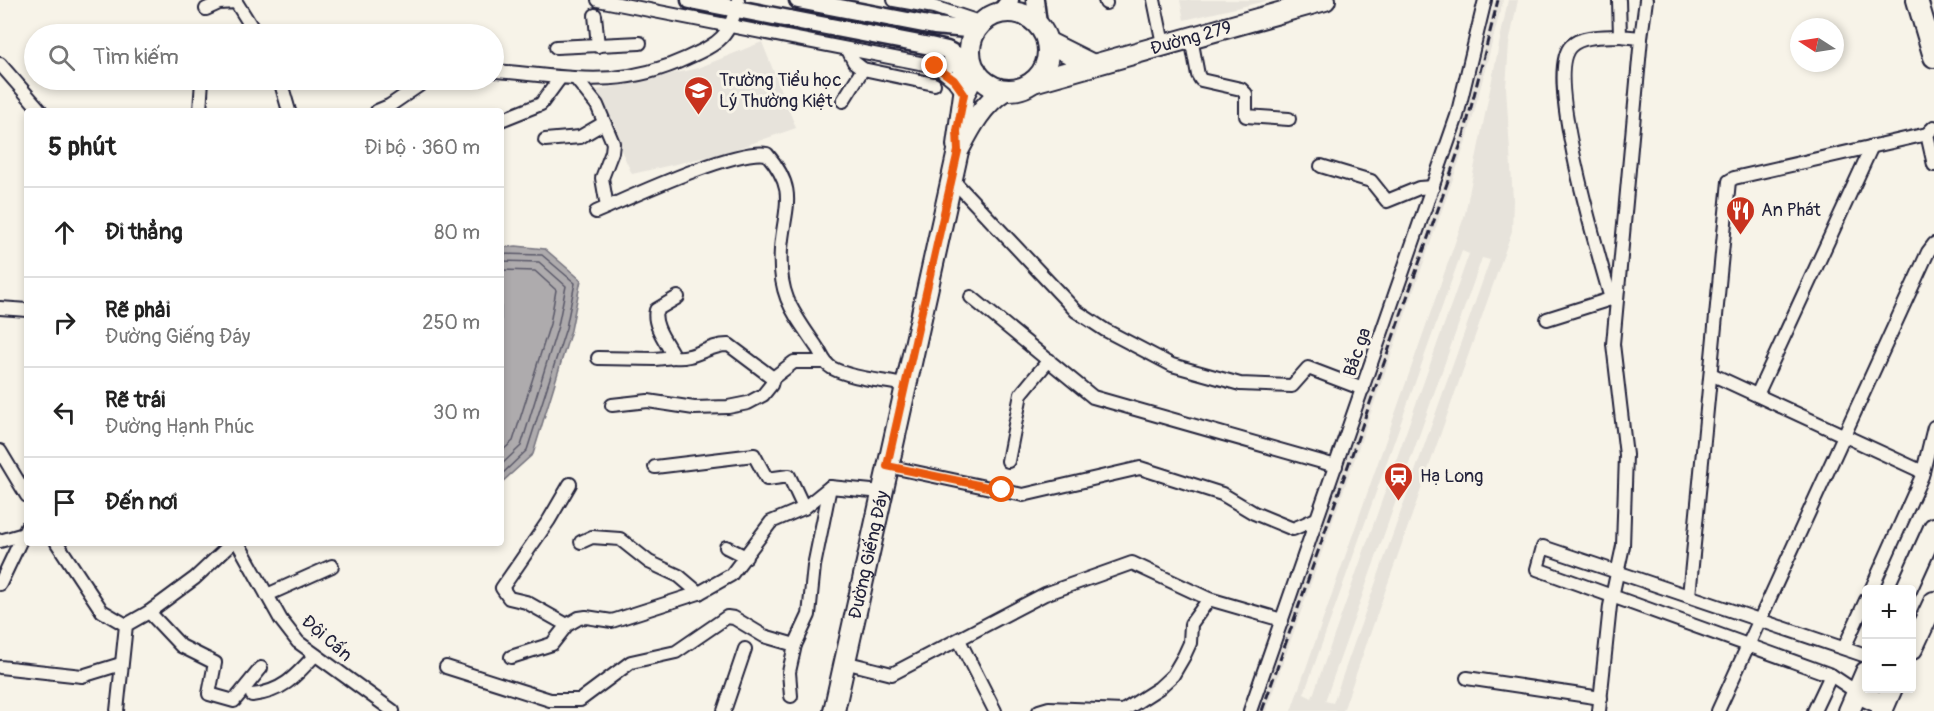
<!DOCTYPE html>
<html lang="vi">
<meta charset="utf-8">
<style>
body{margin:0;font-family:Pangolin,sans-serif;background:#f2f2f2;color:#222}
.controls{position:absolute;right:18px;bottom:18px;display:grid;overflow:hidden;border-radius:6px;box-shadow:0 3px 9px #0003}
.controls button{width:54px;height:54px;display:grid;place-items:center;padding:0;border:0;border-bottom:2px solid #e0e0e0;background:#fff;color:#222;font:30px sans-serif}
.compass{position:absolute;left:1790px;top:18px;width:54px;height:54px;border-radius:50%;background:#fff;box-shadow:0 3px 9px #0003;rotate:282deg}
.stop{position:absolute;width:18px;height:18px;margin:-14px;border:4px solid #ea580c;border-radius:50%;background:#fff}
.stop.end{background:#ea580c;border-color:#fff;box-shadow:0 2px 6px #0008}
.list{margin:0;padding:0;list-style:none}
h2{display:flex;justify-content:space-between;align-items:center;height:78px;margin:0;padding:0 24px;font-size:26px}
h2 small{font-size:20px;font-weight:400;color:#767676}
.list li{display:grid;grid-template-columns:39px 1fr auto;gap:18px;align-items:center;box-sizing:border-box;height:90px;padding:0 24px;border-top:2px solid #e0e0e0}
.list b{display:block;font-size:22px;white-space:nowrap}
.list p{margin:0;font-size:20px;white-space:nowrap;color:#767676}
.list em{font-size:20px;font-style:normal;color:#767676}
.icon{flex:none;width:33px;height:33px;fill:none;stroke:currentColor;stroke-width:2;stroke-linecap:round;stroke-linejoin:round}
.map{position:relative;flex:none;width:1934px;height:711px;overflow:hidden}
.search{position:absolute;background:#fff;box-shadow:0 3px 9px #0003;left:24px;top:24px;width:480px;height:66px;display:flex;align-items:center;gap:15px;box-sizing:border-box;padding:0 21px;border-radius:33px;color:#767676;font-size:22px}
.panel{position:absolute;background:#fff;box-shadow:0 3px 9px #0003;left:24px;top:108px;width:480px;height:438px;border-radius:6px}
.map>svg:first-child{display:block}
</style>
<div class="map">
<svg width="1934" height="711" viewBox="0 0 1934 711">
<rect width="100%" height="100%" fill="#f7f3e8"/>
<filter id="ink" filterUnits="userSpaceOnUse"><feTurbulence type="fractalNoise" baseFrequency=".0167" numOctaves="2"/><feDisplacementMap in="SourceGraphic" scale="12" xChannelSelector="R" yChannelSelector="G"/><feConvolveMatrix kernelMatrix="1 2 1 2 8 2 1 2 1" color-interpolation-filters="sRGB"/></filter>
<g filter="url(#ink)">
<g fill="#e7e3db" fill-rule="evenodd">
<polygon points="1180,0 1270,0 1184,20"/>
<polygon points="1495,0 1503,0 1468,136 1266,711 1257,711 1461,135"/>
<path d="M1508,0H1518L1509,44L1506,87L1513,200L1512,231L1343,711H1291L1465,214ZM1462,251L1469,254L1312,698L1304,694ZM1482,258L1490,260L1333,703L1325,701Z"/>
<polygon points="762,42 796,128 724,153 632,174 594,91 698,68"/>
</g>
<polygon fill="#aeabad" stroke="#76747f" stroke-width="1.5" points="516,246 545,249 581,280 571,330 533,454 501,483 501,248"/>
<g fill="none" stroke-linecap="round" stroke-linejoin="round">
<g stroke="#5a5969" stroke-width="1.5">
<polyline points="501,254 542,255 575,283 566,328 527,450 501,475"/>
<polyline points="501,261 539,262 566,286 558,326 521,446 501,465"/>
<polyline points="501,270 535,271 556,290 550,324 513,441 501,452"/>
</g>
<defs>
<g id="minor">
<polyline points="598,0 935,66 965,64"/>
<polyline points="894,0 934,7 982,23"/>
<polyline points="1105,0 1106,3"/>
<polyline points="1154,0 1163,44"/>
<polyline points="206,9 219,3 236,2 256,34"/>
<polyline points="595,15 598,46"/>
<polyline points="1191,38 1198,75 1201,80 1241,89 1246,94 1246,116 1289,119"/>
<polyline points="1641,38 1646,0"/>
<polyline points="556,47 640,43"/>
<polyline points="848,50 854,62 863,69 934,84"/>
<polyline points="0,64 41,111"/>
<polyline points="936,66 953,80 964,94"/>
<path d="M494,71C568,76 616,91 687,58C720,43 730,37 738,0"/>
<polyline points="576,79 597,105 613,143 612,152 602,178 607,207"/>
<polyline points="280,80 289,111"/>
<polyline points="843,101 863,69"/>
<polyline points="200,111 202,80"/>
<polyline points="377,111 389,106 427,80"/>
<polyline points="501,120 541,104 560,78"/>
<polyline points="1927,134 1934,165"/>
<polyline points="545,140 580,137 604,123"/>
<polyline points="1321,166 1371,181 1387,201 1419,188 1433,187"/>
<polyline points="951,178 1076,311 1105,330 1172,365 1240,384 1292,386 1308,368 1363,389"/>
<path d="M596,212C631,197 735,148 767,154C799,192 784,207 781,249C778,295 792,311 816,346C822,354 823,363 832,368C853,379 881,380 904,385"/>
<path d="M678,297L656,310C652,325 667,343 674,357C694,360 709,344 729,345L773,378"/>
<polyline points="971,297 1093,397 1336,466"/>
<path d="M1611,299C1600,260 1543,72 1571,46C1583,35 1605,37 1620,36"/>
<polyline points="0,308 27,310"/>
<polyline points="1547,319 1617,297"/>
<polyline points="598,358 655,359 674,357"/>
<polyline points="1711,374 1923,472"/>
<polyline points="1757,395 1872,146"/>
<polyline points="612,405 648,401 694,408 728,407 748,403 763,395 771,385 773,378 794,362 825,362"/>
<polyline points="0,451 27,496"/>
<polyline points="1008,461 1021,394 1049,360"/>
<polyline points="887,466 1023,495 1140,468 1222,494 1254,513 1293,529 1316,519"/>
<polyline points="655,467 754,455 767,479 789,476 804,508"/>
<polyline points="0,541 24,534"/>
<polyline points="581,542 592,537 620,539 649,562 679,576 699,593"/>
<polyline points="57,543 102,611 126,625"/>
<polyline points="238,543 281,620 298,642 393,711"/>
<polyline points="726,547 746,557"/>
<polyline points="0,584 27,527"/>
<polyline points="1871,590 1922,476 1934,427"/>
<polyline points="267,595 332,566"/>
<polyline points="1689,596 1729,181 1734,178 1927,134 1934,127"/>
<polyline points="149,612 181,646 215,663 209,694 234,701 261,668"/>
<polyline points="567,625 526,602 509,598 502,588 549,520 570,484"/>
<polyline points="959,640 995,711"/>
<polyline points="1844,648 1866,600"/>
<polyline points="511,657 552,644 567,625 579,618 586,617 612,621 699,593 731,575 771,522 804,508 830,487 882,492"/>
<polyline points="844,662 892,674 1045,594 1132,563 1209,599 1282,620"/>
<polyline points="0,667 82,676 121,664"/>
<polyline points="446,667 550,700 580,700 631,662 676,652 727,617 734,618 764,636 795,645"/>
<polyline points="1467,678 1601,698"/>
<polyline points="1858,693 1831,675 1537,569 1543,547 1866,656"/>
<path d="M252,695C282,692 295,677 315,655"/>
<polyline points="791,696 789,672 795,645 809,615 814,566 830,487"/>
<polyline points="117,711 126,625 149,612 195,578 232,543"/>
<polyline points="724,711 745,649"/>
<polyline points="1039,711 1049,708 1123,711 1159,688 1173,675 1184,656 1190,643 1191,624 1209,599"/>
<polyline points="1250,711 1457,116 1485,0"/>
<polyline points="1599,711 1610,606 1623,546 1626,455 1613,344 1641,38 1620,36 1619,0"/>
<polyline points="1718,711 1928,252 1934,244"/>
<polyline points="1814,711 1831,675"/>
</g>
<g id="secondary">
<polyline points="690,0 930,46 947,50 972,63"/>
<polyline points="798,0 934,26 967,29 982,23"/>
<polyline points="1035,0 1038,24"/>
<polyline points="1000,13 1010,0"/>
<polyline points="948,51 960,65 964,94"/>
</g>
<g id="primary">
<polyline points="1917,0 1934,57"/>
<circle cx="1009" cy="51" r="39"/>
<polyline points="1047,42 1091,64"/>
<path id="s1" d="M1033,82L1325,0"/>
<polyline points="957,145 964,94 976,71"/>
<polyline points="1906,590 1934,528"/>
<polyline points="1912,649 1934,602"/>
<polyline points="1858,693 1884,705"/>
<path id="s2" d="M834,711L958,151C970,128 982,104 1005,90"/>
<polyline points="1849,711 1866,672"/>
<polyline points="1882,711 1892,688"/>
</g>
</defs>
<use href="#minor" stroke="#22223b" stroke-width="16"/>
<use href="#secondary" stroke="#22223b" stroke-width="21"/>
<use href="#primary" stroke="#22223b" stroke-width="24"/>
<use href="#minor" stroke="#f7f3e8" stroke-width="12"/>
<use href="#secondary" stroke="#f7f3e8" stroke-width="16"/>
<use href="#primary" stroke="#f7f3e8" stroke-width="20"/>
<polyline stroke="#22223b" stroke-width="3" stroke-dasharray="9 4.5" stroke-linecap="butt" points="1262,711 1464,135 1498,0"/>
</g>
</g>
<g fill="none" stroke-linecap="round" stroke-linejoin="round" filter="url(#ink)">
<polyline stroke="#ea580c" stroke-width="8" points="935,66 954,80 964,94 957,131 958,151 887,466 1002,490"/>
</g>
<defs>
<symbol id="school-pin" viewBox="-11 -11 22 30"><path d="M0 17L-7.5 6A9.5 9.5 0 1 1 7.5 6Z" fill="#c8321e" stroke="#f7f3e8"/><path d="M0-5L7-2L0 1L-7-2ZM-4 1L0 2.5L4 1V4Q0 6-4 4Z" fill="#fff"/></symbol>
<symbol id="restaurant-pin" viewBox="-11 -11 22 30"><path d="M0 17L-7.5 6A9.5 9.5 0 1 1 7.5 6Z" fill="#c8321e" stroke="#f7f3e8"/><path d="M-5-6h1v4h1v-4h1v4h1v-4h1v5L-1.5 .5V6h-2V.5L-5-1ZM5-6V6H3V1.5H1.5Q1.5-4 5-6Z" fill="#fff"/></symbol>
<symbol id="station-pin" viewBox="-11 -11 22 30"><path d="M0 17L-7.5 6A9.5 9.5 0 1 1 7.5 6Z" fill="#c8321e" stroke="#f7f3e8"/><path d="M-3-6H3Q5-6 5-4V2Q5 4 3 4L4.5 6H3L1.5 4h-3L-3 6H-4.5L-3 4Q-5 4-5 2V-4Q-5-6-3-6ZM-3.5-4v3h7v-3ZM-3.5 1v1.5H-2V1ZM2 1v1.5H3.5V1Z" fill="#fff"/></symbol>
</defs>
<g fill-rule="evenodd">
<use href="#school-pin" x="682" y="74" width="33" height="45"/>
<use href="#restaurant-pin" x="1724" y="194" width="33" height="45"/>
<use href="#station-pin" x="1382" y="460" width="33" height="45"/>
</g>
<g text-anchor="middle" stroke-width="6" stroke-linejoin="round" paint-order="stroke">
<g font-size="18" fill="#22223b" stroke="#f7f3e8">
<text dy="6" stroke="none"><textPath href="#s1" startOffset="164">Đường 279</textPath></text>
<text transform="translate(1357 352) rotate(-71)" y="6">Bắc ga</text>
<text dy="6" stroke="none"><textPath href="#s2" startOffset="160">Đường Giếng Đáy</textPath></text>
<text transform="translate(327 638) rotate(41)" y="6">Đội Cấn</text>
</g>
<g font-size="18" fill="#22223b" stroke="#f7f3e8" text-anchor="start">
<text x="719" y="86">Trường Tiểu học<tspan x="719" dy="21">Lý Thường Kiệt</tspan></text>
<text x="1761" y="216">An Phát</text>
<text x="1420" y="482">Hạ Long</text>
</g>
</g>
</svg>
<div class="controls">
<button>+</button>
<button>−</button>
</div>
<svg class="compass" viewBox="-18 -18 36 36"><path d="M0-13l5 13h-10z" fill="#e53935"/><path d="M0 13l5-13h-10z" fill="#767676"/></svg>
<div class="stop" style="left:1002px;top:490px"></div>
<div class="stop end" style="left:935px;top:66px"></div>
<div class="search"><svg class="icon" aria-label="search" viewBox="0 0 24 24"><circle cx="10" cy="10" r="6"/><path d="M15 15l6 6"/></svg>Tìm kiếm</div>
<section class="panel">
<h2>5 phút<small>Đi bộ · 360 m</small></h2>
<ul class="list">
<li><svg class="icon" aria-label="ahead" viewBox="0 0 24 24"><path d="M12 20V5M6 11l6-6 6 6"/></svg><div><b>Đi thẳng</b></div><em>80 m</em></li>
<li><svg class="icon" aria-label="right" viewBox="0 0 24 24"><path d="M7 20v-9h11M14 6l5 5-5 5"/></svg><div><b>Rẽ phải</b><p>Đường Giếng Đáy</p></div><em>250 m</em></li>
<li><svg class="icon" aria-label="left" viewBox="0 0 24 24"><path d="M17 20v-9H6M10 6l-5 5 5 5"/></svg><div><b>Rẽ trái</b><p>Đường Hạnh Phúc</p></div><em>30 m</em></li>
<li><svg class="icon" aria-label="arrive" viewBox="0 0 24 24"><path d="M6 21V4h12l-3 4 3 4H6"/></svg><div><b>Đến nơi</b></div></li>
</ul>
</section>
</div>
